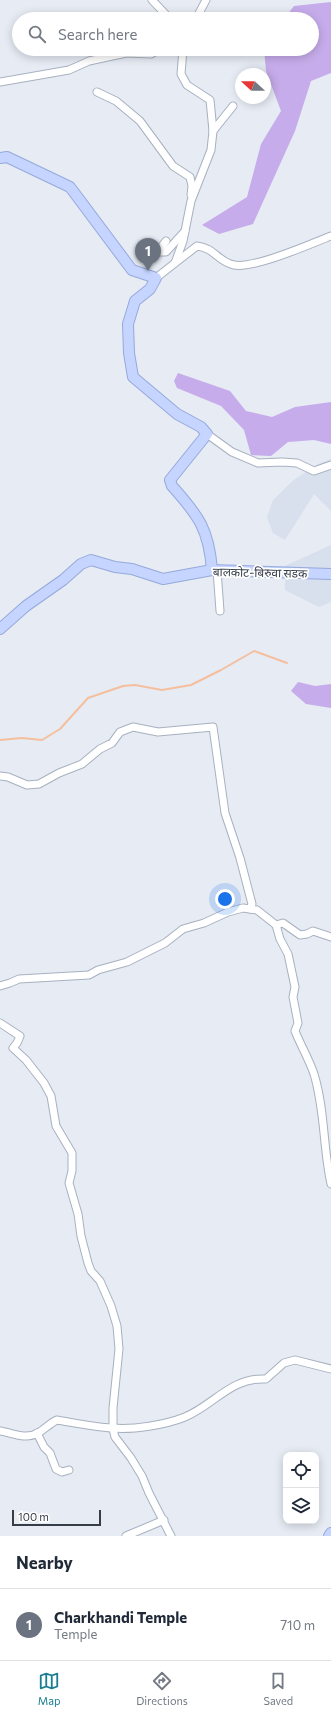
<!DOCTYPE html>
<meta charset="utf-8">
<style>
body{margin:0;font-family:Commissioner,"Noto Sans Devanagari",sans-serif;background:#f2f2f3;color:#1f2937}
.controls{position:absolute;right:12px;bottom:12px;display:grid;overflow:hidden;border-radius:8px;box-shadow:0 2px 10px #0003}
.controls button{width:36px;height:36px;display:grid;place-items:center;padding:0;border:0;border-bottom:1px solid #e0e1e3;background:#fff;color:#1f2937;font:20px sans-serif}
.compass{position:absolute;left:235px;top:68px;width:36px;height:36px;border-radius:50%;background:#fff;box-shadow:0 2px 10px #0003;rotate:291deg}
.scale{position:absolute;left:12px;bottom:10px;width:89px;box-sizing:border-box;padding-left:4px;border:2px solid #353d48;border-top:0;font-size:11px;line-height:14px;white-space:nowrap;color:#353d48;-webkit-text-stroke:3px #fff;paint-order:stroke}
.you{position:absolute;left:225px;top:899px;width:14px;height:14px;margin:-10px;border:3px solid #fff;border-radius:50%;background:#1a73e8;box-shadow:0 0 0 6px #1a73e833}
.badge{display:grid;place-items:center;width:26px;height:26px;border-radius:50%;background:#1a7d91;color:#fff;font-size:13px;font-weight:700}
.pin{position:absolute;translate:-50% -33px;filter:drop-shadow(0 1px 2px #0008)}
.pin::after{content:'';position:absolute;top:21px;width:14px;height:12px;background:inherit;clip-path:polygon(0 0,100% 0,50% 100%)}
.list{margin:0;padding:0;list-style:none}
h2{display:flex;justify-content:space-between;align-items:center;height:52px;margin:0;padding:0 16px;font-size:17px}
h2 small{font-size:13px;font-weight:400;color:#747a83}
.list li{display:grid;grid-template-columns:26px 1fr auto;gap:12px;align-items:center;box-sizing:border-box;height:72px;padding:0 16px;border-top:1px solid #e0e1e3}
.list b{display:block;font-size:15px;white-space:nowrap}
.list p{margin:0;font-size:13px;white-space:nowrap;color:#747a83}
.list em{font-size:13px;font-style:normal;color:#747a83}
.icon{flex:none;width:22px;height:22px;fill:none;stroke:currentColor;stroke-width:2;stroke-linecap:round;stroke-linejoin:round}
.map{position:relative;flex:none;width:331px;height:1536px;overflow:hidden}
.search{position:absolute;background:#fff;box-shadow:0 2px 10px #0003;left:12px;right:12px;top:12px;height:44px;display:flex;align-items:center;gap:10px;box-sizing:border-box;padding:0 14px;border-radius:22px;color:#747a83;font-size:15px}
.sheet{height:124px;background:#fff}
nav{display:flex;justify-content:space-around;align-items:center;box-sizing:border-box;height:56px;border-top:1px solid #e0e1e3;background:#fff;font-size:11px;color:#747a83}
nav a{display:grid;justify-items:center;gap:2px}
nav .on{color:#1a7d91}
.map>svg:first-child{display:block}
</style>
<div class="map">
<svg width="331" height="1536" viewBox="0 0 331 1536">
<rect width="100%" height="100%" fill="#e6ebf4"/>
<g fill="#d8dfed">
<polygon points="331,459 331,511 314,494 285,540 273,533 267,517 273,500 295,479 320,463"/>
<polygon points="331,545 331,602 319,607 285,590 285,566"/>
</g>
<g fill="#c7aceb">
<polygon points="331,2 331,73 311,81 295,131 253,224 219,234 202,225 247,197 261,144 281,111 266,71 264,49 312,49 312,19 284,19 294,6"/>
<polygon points="178,373 230,391 246,411 272,417 295,407 331,402 331,444 314,440 288,442 271,456 251,455 244,430 221,406 177,388 174,381"/>
<polygon points="298,682 315,686 331,684 331,708 306,704 291,691"/>
</g>
<g fill="none" stroke-linecap="round" stroke-linejoin="round">
<polyline stroke="#f5bf9e" stroke-width="2" points="0,740 22,738 42,740 60,729 88,698 123,686 135,685 162,690 191,685 221,670 254,651 287,663"/>
<defs>
<g id="street">
<polyline points="152,0 170,19"/>
<polyline points="196,19 206,0"/>
<polyline points="0,82 69,70 89,61 126,53 151,54 160,49"/>
<polyline points="97,92 116,101 140,121 173,166 190,177 192,186 191,195"/>
<polyline points="213,131 233,106"/>
<polyline points="166,241 159,250 160,252 166,252 185,231"/>
<path d="M175,263L197,246C215,248 218,262 234,265C254,269 310,244 331,236"/>
<polyline points="156,278 175,263 183,241 191,201 211,150 213,131 210,100 187,85 181,74 183,49"/>
<polyline points="207,434 232,452 258,463 282,462 297,463 314,471 331,465"/>
<polyline points="217,570 220,611"/>
<path d="M0,776L8,777L27,785L39,784L59,773L82,764L100,749L112,743L120,732L133,727L158,732L213,727L225,813L240,858L252,904L250,909L257,910L276,925L280,939L288,954L295,987L293,997L298,1023L295,1031C301,1046 309,1059 314,1074C325,1110 323,1148 331,1184"/>
<polyline points="276,925 283,923 300,935 307,934 313,931 331,937"/>
<polyline points="0,986 10,983 19,979 89,975 98,970 127,962 165,943 183,929 204,923 228,912 243,908 250,909"/>
<polyline points="0,1023 20,1036 17,1043 13,1048 26,1060 44,1083 51,1096 56,1126 72,1153 72,1171 69,1183 78,1214 81,1236 88,1263 91,1271 100,1281 111,1306 117,1326 119,1349 113,1408 113,1429 115,1437 131,1458 142,1476 149,1493 171,1536"/>
<path d="M0,1431C13,1433 25,1440 38,1433C45,1429 50,1423 57,1420C75,1423 94,1427 112,1428C133,1430 165,1425 185,1417C214,1405 231,1377 266,1379L284,1363L295,1360L331,1369"/>
<polyline points="37,1433 44,1447 50,1453 56,1469 62,1472 69,1470"/>
<polyline points="126,1536 164,1520"/>
</g>
<g id="secondary">
<path d="M0,158L7,157L70,187L132,270L156,278L150,289L135,301L128,324L129,353L133,377L177,414L201,427L207,434L170,480L172,486C199,516 209,530 212,570"/>
<polyline points="0,629 26,606 63,580 81,564 91,560 115,567 132,569 163,579 212,570 331,574"/>
<polyline points="329,1536 331,1533"/>
</g>
</defs>
<use href="#street" stroke="#a8b1c0" stroke-width="9"/>
<use href="#secondary" stroke="#95a9db" stroke-width="12"/>
<use href="#street" stroke="#fff" stroke-width="7"/>
<use href="#secondary" stroke="#c6d5ff" stroke-width="10"/>
</g>
<g text-anchor="middle" stroke-width="3.5" stroke-linejoin="round" paint-order="stroke">
<g font-size="12" fill="#353d48" stroke="#fff">
<text transform="translate(260 573) rotate(1)" y="4">बालकोट-बिरुवा सडक</text>
</g>
</g>
</svg>
<div class="controls">
<button><svg class="icon" aria-label="locate" viewBox="0 0 24 24"><circle cx="12" cy="12" r="6"/><path d="M12 2v4M12 18v4M2 12h4M18 12h4"/></svg></button>
<button><svg class="icon" aria-label="layers" viewBox="0 0 24 24"><path d="M12 4l9 5-9 5-9-5zM3 14l9 5 9-5"/></svg></button>
</div>
<svg class="compass" viewBox="-18 -18 36 36"><path d="M0-13l5 13h-10z" fill="#e53935"/><path d="M0 13l5-13h-10z" fill="#747a83"/></svg>
<div class="scale">100 m</div>
<div class="you"></div>
<div class="pin badge" style="left:148px;top:271px;background:#6b7280">1</div>
<div class="search"><svg class="icon" aria-label="search" viewBox="0 0 24 24"><circle cx="10" cy="10" r="6"/><path d="M15 15l6 6"/></svg>Search here</div>
</div>
<section class="sheet">
<h2>Nearby<small></small></h2>
<ul class="list">
<li><span class="badge" style="background:#6b7280">1</span><div><b>Charkhandi Temple</b><p>Temple</p></div><em>710 m</em></li>
</ul>
</section>
<nav>
<a class="on"><svg class="icon" aria-label="map" viewBox="0 0 24 24"><path d="M3 6l6-2 6 2 6-2v14l-6 2-6-2-6 2zM9 4v14M15 6v14"/></svg>Map</a>
<a><svg class="icon" aria-label="directions" viewBox="0 0 24 24"><path d="M12 3l9 9-9 9-9-9zM9 14v-3h6M13 9l2 2-2 2"/></svg>Directions</a>
<a><svg class="icon" aria-label="saved" viewBox="0 0 24 24"><path d="M7 4h10v16l-5-4-5 4z"/></svg>Saved</a>
</nav>
